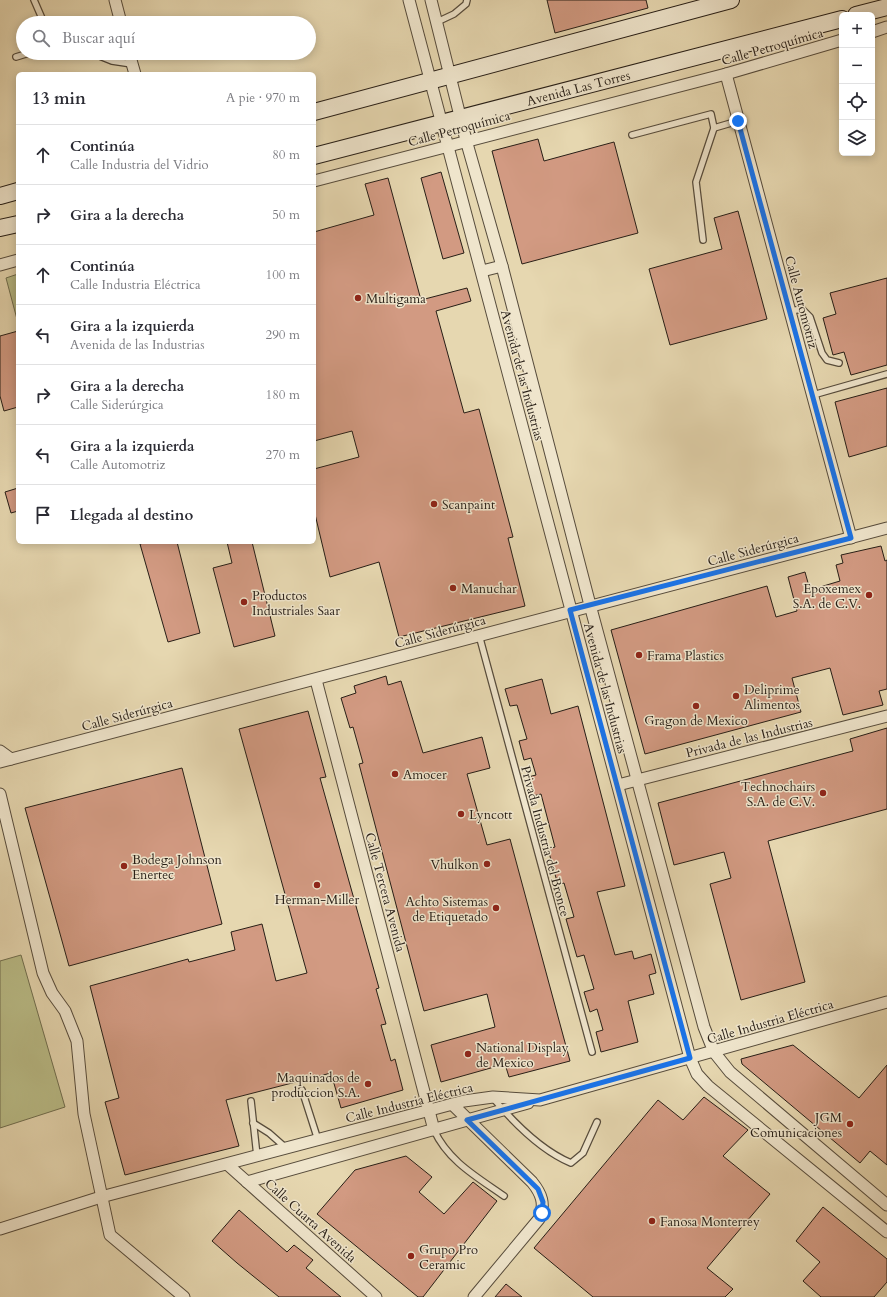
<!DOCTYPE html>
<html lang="es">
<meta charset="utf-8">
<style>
body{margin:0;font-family:Cardo,serif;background:#f7f7f7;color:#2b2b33}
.controls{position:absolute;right:12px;top:12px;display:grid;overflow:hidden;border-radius:6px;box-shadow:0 2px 10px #0003}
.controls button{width:36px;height:36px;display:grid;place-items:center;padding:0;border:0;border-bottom:1px solid #e1e1e2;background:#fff;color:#2b2b33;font:20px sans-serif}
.stop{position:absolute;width:12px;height:12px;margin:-9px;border:3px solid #1a73e8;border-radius:50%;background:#fff}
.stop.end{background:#1a73e8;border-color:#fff;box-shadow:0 1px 4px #0008}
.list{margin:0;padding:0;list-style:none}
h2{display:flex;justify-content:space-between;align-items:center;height:52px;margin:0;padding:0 16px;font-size:17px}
h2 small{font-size:13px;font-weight:400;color:#7c7c81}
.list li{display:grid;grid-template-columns:26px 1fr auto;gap:12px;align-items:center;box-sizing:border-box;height:60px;padding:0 16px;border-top:1px solid #e1e1e2}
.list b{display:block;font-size:15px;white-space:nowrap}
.list p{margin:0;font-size:13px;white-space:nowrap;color:#7c7c81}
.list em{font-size:13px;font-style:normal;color:#7c7c81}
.icon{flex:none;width:22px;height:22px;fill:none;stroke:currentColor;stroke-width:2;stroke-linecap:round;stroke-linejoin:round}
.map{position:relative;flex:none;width:887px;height:1297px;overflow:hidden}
.search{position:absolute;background:#fff;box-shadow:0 2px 10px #0003;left:16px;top:16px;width:300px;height:44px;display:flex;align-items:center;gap:10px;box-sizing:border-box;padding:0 14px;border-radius:22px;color:#7c7c81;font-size:15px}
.panel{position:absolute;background:#fff;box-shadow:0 2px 10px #0003;left:16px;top:72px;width:300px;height:472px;border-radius:6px}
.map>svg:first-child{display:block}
</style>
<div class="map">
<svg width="887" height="1297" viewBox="0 0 887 1297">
<rect width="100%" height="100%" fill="#e6d7b0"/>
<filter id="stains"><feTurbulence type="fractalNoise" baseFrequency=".005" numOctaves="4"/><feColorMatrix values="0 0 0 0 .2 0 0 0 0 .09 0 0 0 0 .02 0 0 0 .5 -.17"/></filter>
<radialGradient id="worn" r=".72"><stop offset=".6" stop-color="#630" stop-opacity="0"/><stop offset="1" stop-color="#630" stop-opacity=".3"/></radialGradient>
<g fill="#babd88" stroke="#706e4f">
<polygon points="18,274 18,323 6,278"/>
<polygon points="21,955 65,1107 0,1128 0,961"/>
</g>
<g fill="#d29a82" stroke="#271e16">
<polygon points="547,0 646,0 648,8 555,33"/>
<polygon points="538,139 544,161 614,142 638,233 522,264 492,151"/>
<polygon points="441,172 464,253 443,259 421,178"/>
<polygon points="388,178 421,300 467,288 471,301 436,311 464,413 479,409 513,537 508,538 525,606 399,637 379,562 330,577 314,510 314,469 359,457 352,431 314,441 314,232 374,215 365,184"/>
<polygon points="738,211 767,319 670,345 649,269 722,249 714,218"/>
<polygon points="887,278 887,365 851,375 844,352 833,355 823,318 836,314 830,293"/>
<polygon points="18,331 18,407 4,411 0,396 0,336"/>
<polygon points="887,388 887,446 849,457 835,402"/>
<polygon points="18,488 18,511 11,513 5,492"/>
<polygon points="148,542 177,542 200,633 168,642 140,544"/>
<polygon points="227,542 252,542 275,636 234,647 213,568 232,563"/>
<polygon points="881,546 885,561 887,560 887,689 879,691 883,705 843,715 830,668 792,678 801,712 645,754 611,630 767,586 776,617 797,611 788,577 805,572 810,590 840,581 836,565 843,563 841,555"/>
<polygon points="386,676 388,685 401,681 423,753 482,737 490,768 467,774 487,845 510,839 570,1061 509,1077 505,1064 441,1082 431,1045 495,1027 487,994 424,1011 359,764 363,763 353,727 350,728 341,698 356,693 354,686"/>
<polygon points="542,679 551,714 578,706 625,886 597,892 615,955 632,951 634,959 651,954 656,973 649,975 654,994 628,1001 638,1042 601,1052 596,1032 603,1030 597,1009 590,1012 584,992 594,989 584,955 577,957 566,919 574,917 564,883 558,885 548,849 555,847 541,794 533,796 528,777 536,775 531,758 524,760 519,741 527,739 517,705 510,706 505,689"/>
<polygon points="308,711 326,777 320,778 379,988 376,989 386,1024 381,1025 391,1061 395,1059 403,1090 341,1108 331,1073 226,1100 239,1146 125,1175 105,1102 119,1098 90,986 188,959 189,962 235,950 231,932 262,924 276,981 307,973 239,729"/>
<polygon points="887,728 887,809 768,841 805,982 741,1000 710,884 731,878 724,852 674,865 658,803 853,751 850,739"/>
<polygon points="182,768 222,924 69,966 25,808"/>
<polygon points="793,1045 859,1098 887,1065 887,1165 870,1151 860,1163 742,1064 741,1059"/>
<polygon points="704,1097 748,1130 723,1156 770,1194 707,1268 733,1289 725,1297 593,1297 534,1248 658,1100 683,1120"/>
<polygon points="406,1156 432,1177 419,1192 444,1214 473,1182 497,1201 423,1297 418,1297 317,1214 355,1170"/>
<polygon points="823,1207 887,1259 887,1282 874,1297 821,1297 803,1281 820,1262 796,1241"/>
<polygon points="239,1210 287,1252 294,1245 313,1260 306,1268 341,1297 279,1297 237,1263 212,1241"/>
<polygon points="506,1284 522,1297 495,1297"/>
</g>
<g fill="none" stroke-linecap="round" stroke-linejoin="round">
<defs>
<g id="lane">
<polyline points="34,0 44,23"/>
<polyline points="437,22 454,14 466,4 467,0"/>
<polyline points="92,53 112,61 132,64"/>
<polyline points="16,57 29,53"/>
<polyline points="632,135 711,114 714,128 738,121"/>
<polyline points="703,240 696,182 714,128"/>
<polyline points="790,311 802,309 810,317 822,353 827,360 839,363"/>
<polyline points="813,395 887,374"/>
<polyline points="479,635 592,1052"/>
<polyline points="302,1090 318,1140"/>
<path d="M493,1098C514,1123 540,1150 571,1163L583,1153L597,1122"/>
<polyline points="251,1101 257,1156"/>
<polyline points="253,1123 269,1133 286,1148"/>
<path d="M434,1130C448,1161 477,1177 504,1196"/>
</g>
<g id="street">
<polyline points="115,0 121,23"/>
<polyline points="409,0 690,1058 697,1074 708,1086 887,1232"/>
<polyline points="431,0 466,140 502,266 590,605 704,1027 714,1052 730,1072 887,1205"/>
<polyline points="872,32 887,27"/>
<polyline points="129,53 135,74"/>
<polyline points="726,74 851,538"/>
<polyline points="314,181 726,74 842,40"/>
<polyline points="0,265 18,260"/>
<polyline points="482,271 502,266"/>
<polyline points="316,680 434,1130"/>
<polyline points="0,751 11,759"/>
<polyline points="0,762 887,528"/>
<polyline points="618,785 887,716"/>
<polyline points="0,794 43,973 52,993 65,1011 77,1041 84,1114 110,1235 184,1297"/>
<path d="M452,1104L532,1182C541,1193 546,1204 539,1219L474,1297"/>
<polyline points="228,1165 376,1297"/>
<polyline points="247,1182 528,1103"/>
<polyline points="0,1229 101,1197 464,1101 493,1097 540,1100 887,1002"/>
</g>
<g id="secondary">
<polyline points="856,15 887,7"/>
<polyline points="314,112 731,0"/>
<path id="s1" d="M314,156L842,19"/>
<polyline points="0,196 18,191"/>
<polyline points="0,228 18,224"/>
</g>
</defs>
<use href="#lane" stroke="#574c3c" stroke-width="8"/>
<use href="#street" stroke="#574c3c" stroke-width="13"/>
<use href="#secondary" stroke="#271e16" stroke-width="18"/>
<use href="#lane" stroke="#efe5cc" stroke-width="5.5"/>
<use href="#street" stroke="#efe5cc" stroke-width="11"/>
<use href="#secondary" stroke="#efe5cc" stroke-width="16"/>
</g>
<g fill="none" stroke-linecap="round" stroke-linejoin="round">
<polyline stroke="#1a73e8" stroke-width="5" points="542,1213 543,1202 538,1189 467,1120 690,1058 570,610 851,538 738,121"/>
</g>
<g fill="#8f2418" stroke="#efe5cc" stroke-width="1.5">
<circle cx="358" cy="298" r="4"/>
<circle cx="434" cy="504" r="4"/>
<circle cx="453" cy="588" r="4"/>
<circle cx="869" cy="595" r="4"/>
<circle cx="244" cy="602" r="4"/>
<circle cx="639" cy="655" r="4"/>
<circle cx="736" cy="696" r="4"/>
<circle cx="696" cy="706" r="4"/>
<circle cx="395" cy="774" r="4"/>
<circle cx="823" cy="793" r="4"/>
<circle cx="461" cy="814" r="4"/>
<circle cx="487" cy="864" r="4"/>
<circle cx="124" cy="866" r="4"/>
<circle cx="317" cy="885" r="4"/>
<circle cx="496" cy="908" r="4"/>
<circle cx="468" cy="1054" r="4"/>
<circle cx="368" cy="1084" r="4"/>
<circle cx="850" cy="1124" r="4"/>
<circle cx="652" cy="1221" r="4"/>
<circle cx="411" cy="1256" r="4"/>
</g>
<g text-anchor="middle" stroke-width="3" stroke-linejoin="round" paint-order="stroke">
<g font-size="13" fill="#271e16" stroke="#efe5cc">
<text transform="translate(772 46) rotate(-16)" y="5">Calle Petroquímica</text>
<text dy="5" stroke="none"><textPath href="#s1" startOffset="273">Avenida Las Torres</textPath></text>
<text transform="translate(459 128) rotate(-15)" y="5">Calle Petroquímica</text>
<text transform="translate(802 302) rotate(75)" y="5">Calle Automotriz</text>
<text transform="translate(523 375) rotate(75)" y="5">Avenida de las Industrias</text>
<text transform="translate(753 549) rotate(-15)" y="5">Calle Siderúrgica</text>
<text transform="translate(440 631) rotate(-15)" y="5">Calle Siderúrgica</text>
<text transform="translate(606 688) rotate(75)" y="5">Avenida de las Industrias</text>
<text transform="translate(127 714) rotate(-15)" y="5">Calle Siderúrgica</text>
<text transform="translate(749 737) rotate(-14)" y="5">Privada de las Industrias</text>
<text transform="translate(546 841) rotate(75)" y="5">Privada Industria del Bronce</text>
<text transform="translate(386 892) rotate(75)" y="5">Calle Tercera Avenida</text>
<text transform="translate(770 1021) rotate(-16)" y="5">Calle Industria Eléctrica</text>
<text transform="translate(409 1102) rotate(-14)" y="5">Calle Industria Eléctrica</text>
<text transform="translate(311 1220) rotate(42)" y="5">Calle Cuarta Avenida</text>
</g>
<g font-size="13" fill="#271e16" stroke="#efe5cc" text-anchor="start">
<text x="366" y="303">Multigama</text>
<text x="442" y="509">Scanpaint</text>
<text x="461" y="593">Manuchar</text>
<text x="861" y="593" text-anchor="end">Epoxemex<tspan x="861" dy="15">S.A. de C.V.</tspan></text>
<text x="252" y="600">Productos<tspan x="252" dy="15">Industriales Saar</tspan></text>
<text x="647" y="660">Frama Plastics</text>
<text x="744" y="694">Deliprime<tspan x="744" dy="15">Alimentos</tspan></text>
<text x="696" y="725" text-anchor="middle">Gragon de Mexico</text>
<text x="403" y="779">Amocer</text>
<text x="815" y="791" text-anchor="end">Technochairs<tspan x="815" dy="15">S.A. de C.V.</tspan></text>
<text x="469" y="819">Lyncott</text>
<text x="132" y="864">Bodega Johnson<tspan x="132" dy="15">Enertec</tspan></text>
<text x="479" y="869" text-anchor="end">Vhulkon</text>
<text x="317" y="904" text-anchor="middle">Herman-Miller</text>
<text x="488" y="906" text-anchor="end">Achto Sistemas<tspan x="488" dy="15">de Etiquetado</tspan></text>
<text x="476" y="1052">National Display<tspan x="476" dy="15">de Mexico</tspan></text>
<text x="360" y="1082" text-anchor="end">Maquinados de<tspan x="360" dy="15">produccion S.A.</tspan></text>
<text x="842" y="1122" text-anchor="end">JGM<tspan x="842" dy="15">Comunicaciones</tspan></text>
<text x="660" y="1226">Fanosa Monterrey</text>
<text x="419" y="1254">Grupo Pro<tspan x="419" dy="15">Ceramic</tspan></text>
</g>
</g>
<rect width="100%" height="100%" filter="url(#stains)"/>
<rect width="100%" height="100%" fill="url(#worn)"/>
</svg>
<div class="controls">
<button>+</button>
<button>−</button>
<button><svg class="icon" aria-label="locate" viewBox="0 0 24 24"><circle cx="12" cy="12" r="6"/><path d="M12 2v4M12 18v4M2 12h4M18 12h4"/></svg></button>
<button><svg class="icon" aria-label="layers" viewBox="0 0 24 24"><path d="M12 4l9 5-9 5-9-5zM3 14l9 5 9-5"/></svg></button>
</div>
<div class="stop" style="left:542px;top:1213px"></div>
<div class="stop end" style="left:738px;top:121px"></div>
<div class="search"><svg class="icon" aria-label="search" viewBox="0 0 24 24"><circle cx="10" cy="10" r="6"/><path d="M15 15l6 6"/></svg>Buscar aquí</div>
<section class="panel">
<h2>13 min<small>A pie · 970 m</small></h2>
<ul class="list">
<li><svg class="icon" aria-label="ahead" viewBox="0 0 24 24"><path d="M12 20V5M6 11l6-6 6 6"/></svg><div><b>Continúa</b><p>Calle Industria del Vidrio</p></div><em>80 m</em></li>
<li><svg class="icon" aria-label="right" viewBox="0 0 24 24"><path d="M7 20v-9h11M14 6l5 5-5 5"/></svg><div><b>Gira a la derecha</b></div><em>50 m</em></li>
<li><svg class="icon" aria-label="ahead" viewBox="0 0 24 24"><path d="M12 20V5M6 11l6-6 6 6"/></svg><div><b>Continúa</b><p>Calle Industria Eléctrica</p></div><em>100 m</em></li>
<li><svg class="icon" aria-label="left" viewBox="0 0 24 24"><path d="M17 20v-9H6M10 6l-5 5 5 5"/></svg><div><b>Gira a la izquierda</b><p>Avenida de las Industrias</p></div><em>290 m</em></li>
<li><svg class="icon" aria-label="right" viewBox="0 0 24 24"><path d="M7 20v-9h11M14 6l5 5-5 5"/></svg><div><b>Gira a la derecha</b><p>Calle Siderúrgica</p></div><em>180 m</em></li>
<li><svg class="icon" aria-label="left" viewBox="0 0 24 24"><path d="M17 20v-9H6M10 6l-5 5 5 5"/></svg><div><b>Gira a la izquierda</b><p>Calle Automotriz</p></div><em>270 m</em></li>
<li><svg class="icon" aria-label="arrive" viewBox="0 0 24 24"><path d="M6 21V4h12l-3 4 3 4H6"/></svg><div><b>Llegada al destino</b></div></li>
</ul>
</section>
</div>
